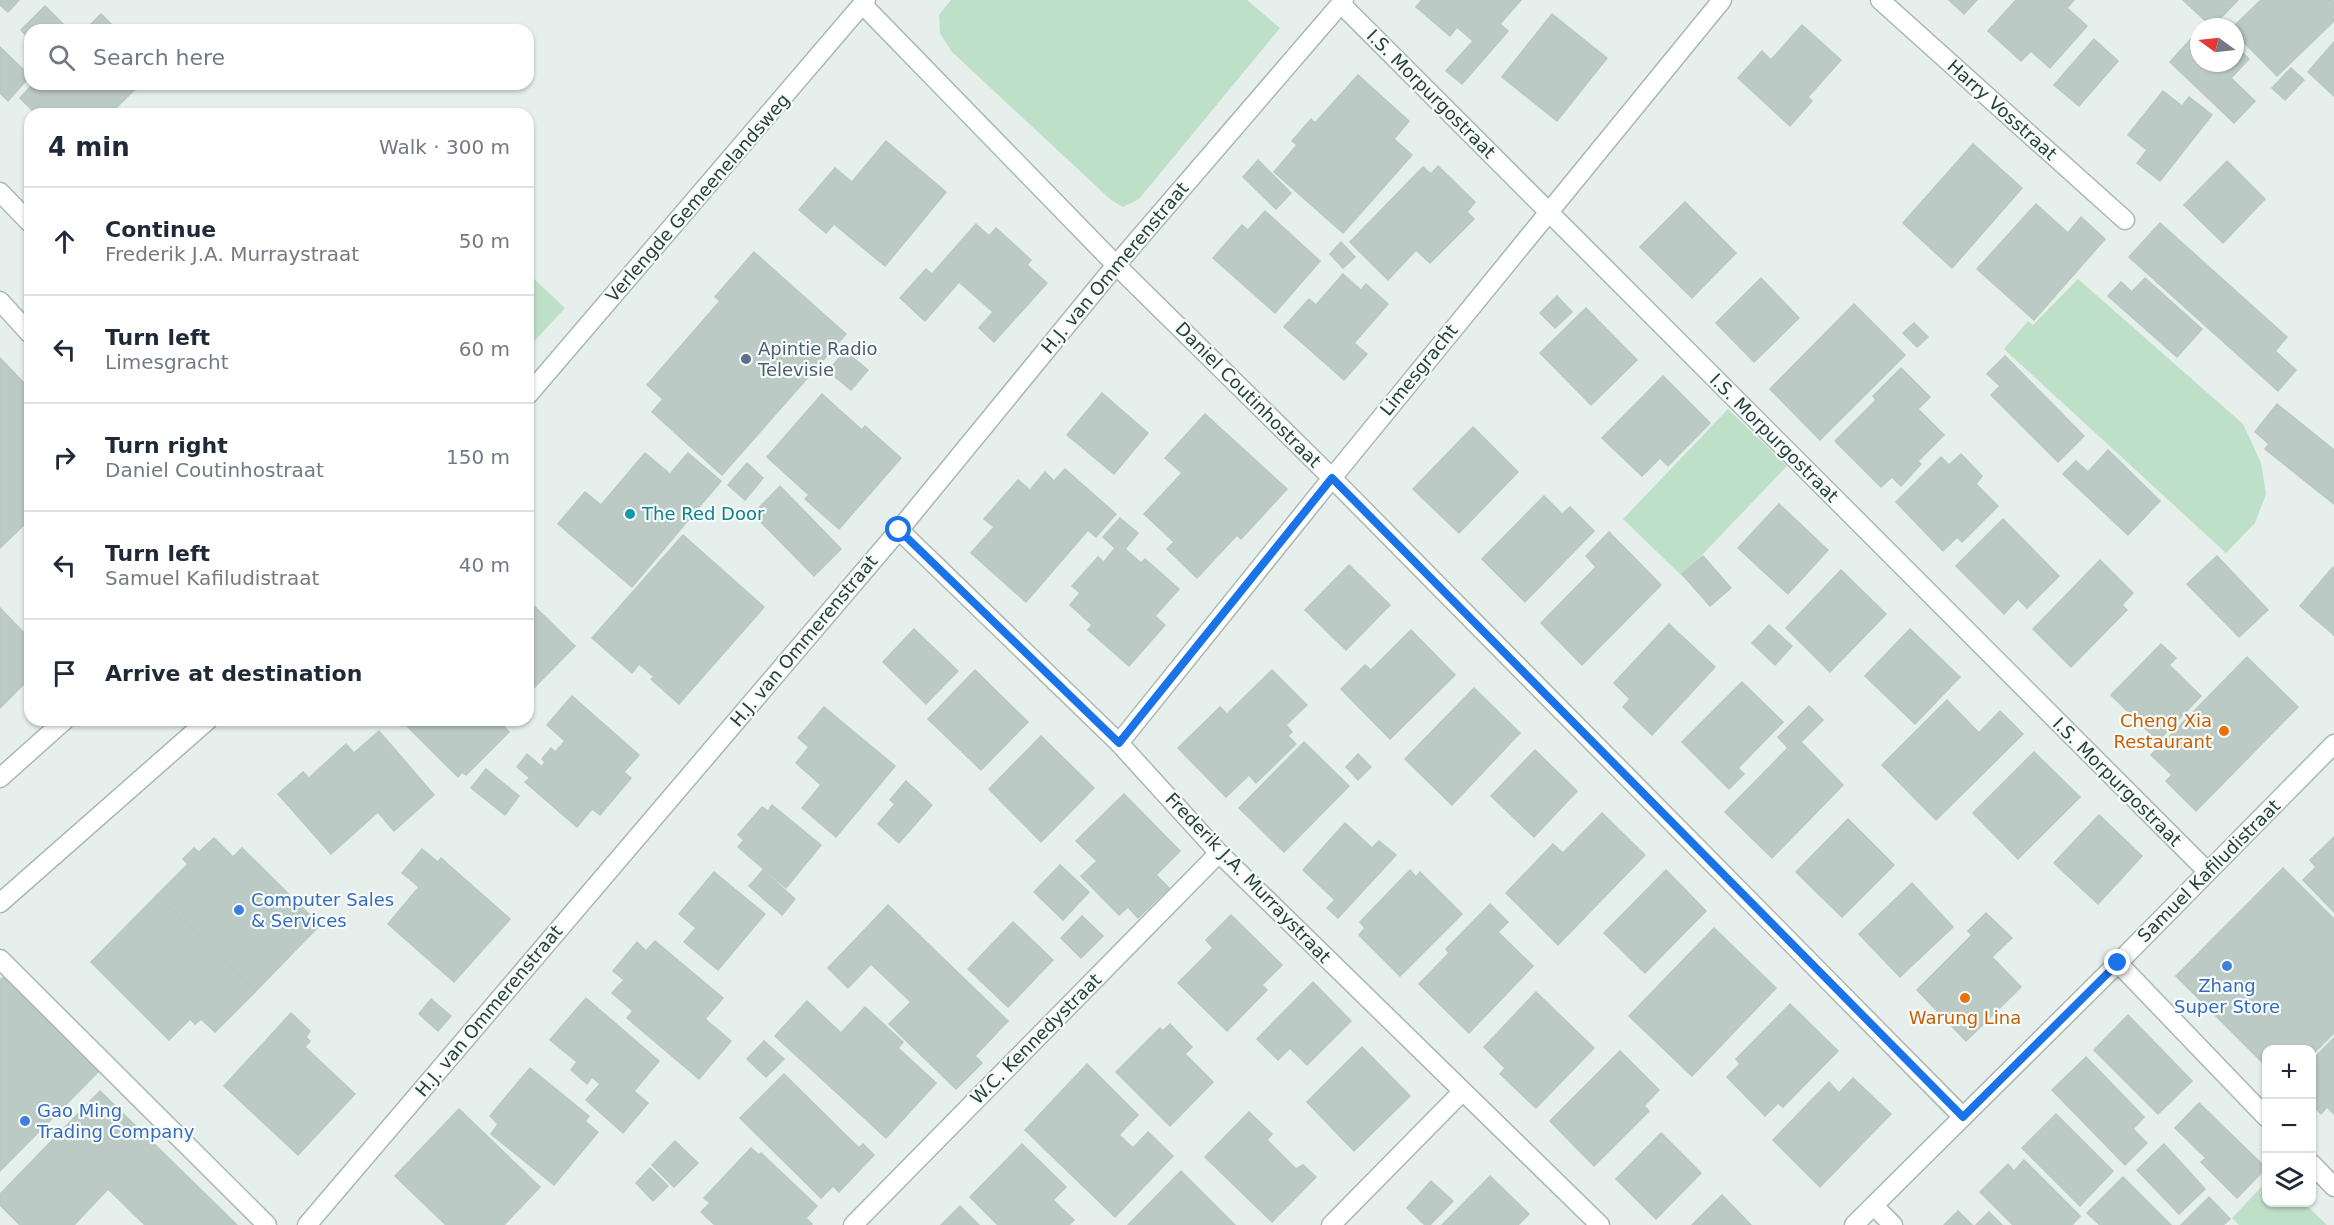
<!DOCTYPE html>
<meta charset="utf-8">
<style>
body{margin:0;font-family:"DejaVu Sans",sans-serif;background:#f6f6f7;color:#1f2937}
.controls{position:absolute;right:18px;bottom:18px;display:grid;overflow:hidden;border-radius:12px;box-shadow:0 2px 4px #0004}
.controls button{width:54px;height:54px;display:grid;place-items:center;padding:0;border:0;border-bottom:2px solid #e0e1e3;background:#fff;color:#1f2937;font:30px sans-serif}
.compass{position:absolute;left:2190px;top:18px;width:54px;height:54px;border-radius:50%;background:#fff;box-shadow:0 2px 4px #0004;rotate:285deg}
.stop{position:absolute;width:18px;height:18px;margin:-14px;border:4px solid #1a73e8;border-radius:50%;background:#fff}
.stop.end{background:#1a73e8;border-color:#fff;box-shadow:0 2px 6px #0008}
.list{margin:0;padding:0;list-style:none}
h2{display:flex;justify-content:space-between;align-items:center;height:78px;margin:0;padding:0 24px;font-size:26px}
h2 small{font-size:20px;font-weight:400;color:#747a83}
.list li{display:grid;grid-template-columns:39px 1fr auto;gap:18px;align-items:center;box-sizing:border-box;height:108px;padding:0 24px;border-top:2px solid #e0e1e3}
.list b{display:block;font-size:22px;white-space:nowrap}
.list p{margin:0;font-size:20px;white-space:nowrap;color:#747a83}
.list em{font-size:20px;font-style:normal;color:#747a83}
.icon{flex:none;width:33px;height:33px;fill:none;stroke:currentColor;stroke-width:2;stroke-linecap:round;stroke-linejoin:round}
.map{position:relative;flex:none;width:2334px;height:1225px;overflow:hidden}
.search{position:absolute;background:#fff;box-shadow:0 2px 4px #0004;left:24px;top:24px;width:510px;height:66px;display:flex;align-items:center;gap:15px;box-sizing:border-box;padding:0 21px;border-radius:18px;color:#747a83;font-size:22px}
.panel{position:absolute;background:#fff;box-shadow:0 2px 4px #0004;left:24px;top:108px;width:510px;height:618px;border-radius:18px}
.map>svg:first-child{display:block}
</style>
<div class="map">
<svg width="2334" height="1225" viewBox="0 0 2334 1225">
<rect width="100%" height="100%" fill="#e6efeb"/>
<g fill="#bfe0c8">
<polygon points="951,0 1247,0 1280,28 1139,199 1123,207 1111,200 951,51 940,33 939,15"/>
<polygon points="528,273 565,308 528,348"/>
<polygon points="2078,279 2243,424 2261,463 2266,494 2255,523 2226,553 2004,349 2028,321 2033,325"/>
<polygon points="1728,409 1787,466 1682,576 1623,519"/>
<polygon points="2266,1182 2266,1202 2304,1203 2327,1225 2239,1225 2232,1218"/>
</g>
<g fill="#bbcac4" stroke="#b8c9c2" stroke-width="1.5">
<polygon points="0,0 19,0 8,12 0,5"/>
<polygon points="1422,0 1521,0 1500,24 1508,31 1462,84 1446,71 1473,41 1457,27 1450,36 1416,7"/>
<polygon points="1949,0 1977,0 1964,14"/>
<polygon points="2016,0 2074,0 2067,8 2087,26 2050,68 2031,51 2021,61 1988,31"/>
<polygon points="2183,0 2238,0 2212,27"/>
<polygon points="2261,0 2332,0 2334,2 2334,21 2277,76 2235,33 2233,27"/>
<polygon points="45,6 69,30 30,30 30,40 21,30"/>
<polygon points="101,14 117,30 85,30"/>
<polygon points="1552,14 1607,58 1557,121 1502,77"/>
<polygon points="1802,25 1841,60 1808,97 1812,101 1790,126 1738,78 1762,51 1771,60"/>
<polygon points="2199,30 2199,63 2235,63 2235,46 2249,59 2231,78 2255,101 2234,123 2170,62"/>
<polygon points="2094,39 2118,61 2079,106 2054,85"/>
<polygon points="2334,42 2334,96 2308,72"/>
<polygon points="0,47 30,76 8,101 0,93"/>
<polygon points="2291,68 2304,80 2285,100 2272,88"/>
<polygon points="1358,75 1409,121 1394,139 1412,155 1343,233 1274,172 1297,145 1292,141 1311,119 1315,123"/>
<polygon points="33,84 140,84 110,114 36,114 20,98"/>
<polygon points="2163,91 2182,106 2189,97 2212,115 2160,181 2137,163 2147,150 2128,135"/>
<polygon points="886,141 946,192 885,266 834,224 826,233 799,210 835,168 852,182"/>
<polygon points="1973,144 2022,188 1952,268 1903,223"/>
<polygon points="1258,160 1291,193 1276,209 1243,177"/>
<polygon points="2227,161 2265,199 2223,243 2184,205"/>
<polygon points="1438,166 1475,202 1467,212 1474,219 1430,263 1416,250 1388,280 1350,242 1423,167 1431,174"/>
<polygon points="1685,202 1736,253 1692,298 1640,247"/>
<polygon points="2036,204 2068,233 2081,217 2105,239 2034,320 1977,269"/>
<polygon points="1265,211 1320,261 1275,313 1213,258 1242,225 1248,230"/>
<polygon points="2160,223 2287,337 2275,351 2296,370 2278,391 2129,257"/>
<polygon points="976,224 989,236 996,228 1031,260 1027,265 1047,283 994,342 979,328 993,312 959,282 925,321 900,298 926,269 932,274"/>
<polygon points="1341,242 1355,257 1343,268 1330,254"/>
<polygon points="754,252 846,334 722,475 652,412 663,399 647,385 720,301 715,297"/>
<polygon points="1343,274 1361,290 1366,284 1388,304 1354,343 1367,354 1344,380 1284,327 1309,299 1316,305"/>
<polygon points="1761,278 1799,318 1754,362 1716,323"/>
<polygon points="2145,278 2202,329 2177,357 2108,296 2121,282 2132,292"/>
<polygon points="1557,296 1572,312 1555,328 1540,313"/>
<polygon points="1854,304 1905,355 1820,440 1770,389"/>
<polygon points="1586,308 1637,360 1591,405 1540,353"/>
<polygon points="1914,323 1928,337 1917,347 1903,333"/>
<polygon points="845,351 868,370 851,390 828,371"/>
<polygon points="2005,356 2084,436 2058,462 1991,395 2000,386 1987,374"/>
<polygon points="0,358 30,389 30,519 0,548"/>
<polygon points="1901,368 1930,397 1918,409 1944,435 1918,461 1921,464 1901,486 1892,477 1881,487 1835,441 1876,400 1873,396"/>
<polygon points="1663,376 1710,423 1668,466 1660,458 1642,476 1602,438"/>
<polygon points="1102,393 1148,433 1114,474 1067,435"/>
<polygon points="822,394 862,430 865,426 901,458 839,529 805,499 809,495 767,457"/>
<polygon points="2277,404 2334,450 2334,504 2265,449 2269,444 2255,432"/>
<polygon points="1205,414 1287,489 1241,539 1237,535 1197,578 1167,549 1174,542 1144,514 1182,473 1165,458"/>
<polygon points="1473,427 1518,472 1459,533 1413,489"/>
<polygon points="2108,450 2160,501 2128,535 2063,474 2076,461 2088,472"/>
<polygon points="645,453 670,474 688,453 721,481 632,587 558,524 585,492 601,505"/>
<polygon points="1961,454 1982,476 1976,484 1998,506 1962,542 1957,537 1943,551 1896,502 1941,457 1949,465"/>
<polygon points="747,463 763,478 745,500 728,485"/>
<polygon points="1065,469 1116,514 1096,537 1088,530 1026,602 971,553 994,527 984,519 1018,480 1030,490 1045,472 1054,481"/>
<polygon points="780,486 841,549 814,576 753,514"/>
<polygon points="1544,496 1562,514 1570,507 1594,531 1525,602 1482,559"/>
<polygon points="1779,504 1828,550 1788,594 1738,548"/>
<polygon points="1120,518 1138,533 1125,549 1141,563 1145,559 1179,589 1155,616 1165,625 1129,666 1088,630 1092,625 1070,605 1080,593 1072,586 1098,557 1104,562 1115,548 1103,537"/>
<polygon points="2003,519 2059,576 2027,608 2018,599 2004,614 1956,566"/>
<polygon points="1609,532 1661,585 1582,665 1541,623 1596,567 1586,556"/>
<polygon points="683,535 764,607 679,704 651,679 654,677 639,664 632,673 592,638"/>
<polygon points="1703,556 1731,588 1710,606 1682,574"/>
<polygon points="2217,556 2268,610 2239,637 2187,584"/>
<polygon points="2100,560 2133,593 2122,605 2127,610 2071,667 2033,629"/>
<polygon points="1349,565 1390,605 1346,650 1305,610"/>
<polygon points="2333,567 2334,568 2334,635 2300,606"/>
<polygon points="1841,570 1886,614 1830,672 1786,628"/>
<polygon points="528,600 575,646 528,694"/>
<polygon points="0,608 30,639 30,678 0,708"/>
<polygon points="1669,624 1715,667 1652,735 1623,707 1630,699 1614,683"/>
<polygon points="1769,625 1792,646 1775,665 1752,643"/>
<polygon points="914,629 958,671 926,704 883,662"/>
<polygon points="1910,629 1960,677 1915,724 1865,676"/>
<polygon points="1411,630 1455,675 1390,739 1341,689 1365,665 1371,670"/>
<polygon points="2161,644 2176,658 2169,665 2201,696 2158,741 2111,695"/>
<polygon points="2247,657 2298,707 2196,811 2166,781 2172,775 2151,755"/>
<polygon points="975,670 1028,722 981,770 928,719"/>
<polygon points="1272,670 1307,705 1286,725 1292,732 1288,736 1296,744 1256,783 1249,775 1226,797 1178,748 1220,707 1227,714"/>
<polygon points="1742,682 1783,722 1738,768 1744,774 1729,789 1682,742"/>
<polygon points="1474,688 1520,733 1452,805 1405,759"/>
<polygon points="572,696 639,755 624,772 631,778 600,815 592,809 577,827 525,782 530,778 517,767 527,754 542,767 545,762 542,759 551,748 555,752 565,741 547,725"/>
<polygon points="1947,700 1979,733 2000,711 2023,734 1936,820 1882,765"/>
<polygon points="1809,706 1823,720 1801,742 1843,785 1772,858 1725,812 1788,748 1778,737"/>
<polygon points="824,707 895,766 836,837 802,808 821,785 796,763 809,747 798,738"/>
<polygon points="401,720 502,720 500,722 509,732 466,775 462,772 458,777"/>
<polygon points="379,731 434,795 394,831 378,812 331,854 278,794 303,772 309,778 346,744 354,753"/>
<polygon points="1041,736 1094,788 1041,842 989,789"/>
<polygon points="1304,742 1349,786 1284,852 1239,808"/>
<polygon points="1535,750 1577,791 1534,837 1491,796"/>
<polygon points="2034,752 2080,797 2018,859 1973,813"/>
<polygon points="1358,754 1371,767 1358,780 1346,767"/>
<polygon points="486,769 519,796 505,815 471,788"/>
<polygon points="906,781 932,805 899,843 878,824 895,804 890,800"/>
<polygon points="1124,794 1180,851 1156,875 1169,888 1138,918 1128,907 1119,915 1081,876 1097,861 1076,841"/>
<polygon points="772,805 821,845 786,888 738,847 744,840 738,835 762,807 768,811"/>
<polygon points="1602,813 1645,855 1558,945 1506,893 1553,844 1563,853"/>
<polygon points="2099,815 2142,856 2098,904 2054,863"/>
<polygon points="1848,819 1894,865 1842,917 1796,872"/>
<polygon points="1345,823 1372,848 1379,841 1396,855 1338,918 1327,908 1335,900 1303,870"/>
<polygon points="2334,837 2334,912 2303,880 2316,867 2310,860"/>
<polygon points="214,838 233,857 242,848 320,925 255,992 157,895 188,864 183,859 194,848 199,852"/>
<polygon points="422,849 438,862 441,858 510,919 454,982 388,924 419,887 402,873"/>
<polygon points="1060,865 1089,892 1063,920 1034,892"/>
<polygon points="2283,868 2334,919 2334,1033 2312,1055 2312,1050 2266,1050 2266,1066 2176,976"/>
<polygon points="763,870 795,899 782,915 749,886"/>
<polygon points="1410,870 1416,877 1420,872 1462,914 1400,976 1359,935 1365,928 1360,922"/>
<polygon points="1666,870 1706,911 1645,973 1604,933"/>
<polygon points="714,872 765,914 718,970 684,942 696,928 679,914"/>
<polygon points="1912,883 1953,927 1900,977 1859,934"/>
<polygon points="157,895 255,992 215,1032 201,1019 195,1024 190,1019 169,1040 91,962"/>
<polygon points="1490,904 1508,922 1498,932 1533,966 1469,1033 1419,984 1449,953 1446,949"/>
<polygon points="888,905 1008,1021 975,1056 982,1063 956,1089 889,1024 911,1002 871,964 848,988 828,968"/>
<polygon points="1986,913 2012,938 1992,957 2021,987 1966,1041 1917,990 1972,935 1968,931"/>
<polygon points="1231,915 1282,965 1262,985 1267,990 1227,1031 1178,983 1213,948 1206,940"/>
<polygon points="1082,916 1103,936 1081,958 1061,938"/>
<polygon points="1013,922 1053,960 1008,1007 968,969"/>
<polygon points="1714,928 1776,988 1692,1076 1629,1016"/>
<polygon points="655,941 723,998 705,1019 731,1041 699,1079 627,1018 633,1011 612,993 624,980 613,971 637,942 646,951"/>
<polygon points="4,977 99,1071 0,1171 0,980"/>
<polygon points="1313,982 1351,1021 1307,1065 1290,1048 1278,1060 1257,1039"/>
<polygon points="1536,992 1594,1048 1536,1108 1500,1074 1505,1068 1484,1047"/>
<polygon points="586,998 659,1061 634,1091 648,1103 623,1133 586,1100 600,1084 592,1077 587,1084 571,1070 577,1062 550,1040"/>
<polygon points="431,999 451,1016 438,1031 419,1014"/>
<polygon points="807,1001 841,1033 865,1007 903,1042 898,1048 936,1083 886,1138 775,1036"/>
<polygon points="1790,1004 1838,1051 1783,1107 1778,1103 1765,1116 1727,1077 1740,1064 1736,1059"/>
<polygon points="291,1013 310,1031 306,1037 310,1041 305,1047 355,1094 298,1155 224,1086"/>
<polygon points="2128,1015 2192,1081 2158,1114 2094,1050"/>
<polygon points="1170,1024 1192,1047 1185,1054 1213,1082 1170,1126 1116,1072 1160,1028 1163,1031"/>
<polygon points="2334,1038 2334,1114 2327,1107 2321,1114 2312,1105 2312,1060"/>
<polygon points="764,1041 784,1059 766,1077 747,1059"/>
<polygon points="1362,1047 1410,1096 1354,1151 1307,1102"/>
<polygon points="1620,1051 1659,1090 1644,1106 1649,1111 1594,1166 1550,1121"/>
<polygon points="2086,1057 2144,1117 2133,1129 2147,1143 2125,1165 2052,1090"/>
<polygon points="1087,1064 1138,1115 1119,1135 1133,1148 1148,1132 1173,1156 1115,1217 1025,1130"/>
<polygon points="530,1068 589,1116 585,1121 598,1132 554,1185 491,1134 498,1124 490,1116"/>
<polygon points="784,1074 859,1148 863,1144 874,1155 839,1192 833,1186 821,1198 740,1118"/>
<polygon points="1853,1078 1891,1114 1820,1187 1773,1140 1829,1082 1839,1093"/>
<polygon points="100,1091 237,1225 145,1225 108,1189 74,1225 20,1225 0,1205 0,1194"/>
<polygon points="2199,1103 2266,1168 2237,1198 2201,1162 2206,1158 2175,1128"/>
<polygon points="459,1109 540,1187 504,1225 446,1225 395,1176"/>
<polygon points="1249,1112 1272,1134 1267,1140 1296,1169 1303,1165 1316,1177 1272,1222 1205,1157"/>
<polygon points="2056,1114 2113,1171 2080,1206 2022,1148"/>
<polygon points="1661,1133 1701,1173 1656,1219 1616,1179"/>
<polygon points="675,1141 698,1163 674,1187 652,1165"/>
<polygon points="1022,1144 1066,1187 1053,1200 1074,1220 1069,1225 998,1225 970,1197"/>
<polygon points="2164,1144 2205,1189 2179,1214 2137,1170"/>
<polygon points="751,1148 759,1155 761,1153 817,1206 806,1218 812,1224 811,1225 715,1225 701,1212 710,1203 704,1198"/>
<polygon points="2024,1160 2080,1216 2072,1225 2013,1225 1980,1192 2008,1164 2014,1171"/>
<polygon points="650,1168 668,1186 653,1201 636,1183"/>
<polygon points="1181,1171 1235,1225 1128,1225"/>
<polygon points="1490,1176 1529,1214 1518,1225 1442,1225"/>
<polygon points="2123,1177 2171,1225 2100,1225 2087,1213"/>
<polygon points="1431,1181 1453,1201 1430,1225 1425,1225 1407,1208"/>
<polygon points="1722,1195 1751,1225 1692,1225"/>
<polygon points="2209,1197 2230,1219 2223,1225 2181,1225"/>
<polygon points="960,1206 979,1225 941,1225"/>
<polygon points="1958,1211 1972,1225 1944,1225"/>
<polygon points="1989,1212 2002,1225 1976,1225"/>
</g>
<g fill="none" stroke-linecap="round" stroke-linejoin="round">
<defs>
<g id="service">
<polyline points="0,301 30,334"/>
<polyline points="0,778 65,720"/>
</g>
<g id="minor">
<polyline points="1880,0 2125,220"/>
<polyline points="1341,4 2207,871"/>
<polyline points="863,5 1116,265 1332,478 1963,1117"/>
<polyline points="899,530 1119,743 1219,853 1600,1225"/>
<polyline points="1119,743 1332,478 1722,0"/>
<polyline points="0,959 267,1225"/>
<polyline points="2118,963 2266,1117"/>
<polyline points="2312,1164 2334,1187"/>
<polyline points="1874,1206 1893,1225"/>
<polyline points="307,1225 899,530 1116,265 1344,0"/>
<polyline points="853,1225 1219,853"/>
<polyline points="1331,1225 1462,1092"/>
</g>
<g id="tertiary">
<polyline points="0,903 208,720"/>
<polyline points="1854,1225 2118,963 2334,744"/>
</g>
<g id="secondary">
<polyline points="0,192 30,223"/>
<polyline points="528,395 866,0"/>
</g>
</defs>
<use href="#service" stroke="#a8b8b2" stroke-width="21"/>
<use href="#minor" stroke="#a8b8b2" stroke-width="21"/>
<use href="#tertiary" stroke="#a8b8b2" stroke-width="21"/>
<use href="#secondary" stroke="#a4bbb3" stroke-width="21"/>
<use href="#service" stroke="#fff" stroke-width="18"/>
<use href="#minor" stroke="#fff" stroke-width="18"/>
<use href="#tertiary" stroke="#fff" stroke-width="18"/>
<use href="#secondary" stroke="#fff" stroke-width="18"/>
</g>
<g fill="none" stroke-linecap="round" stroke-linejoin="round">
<polyline stroke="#1a73e8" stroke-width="8" points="899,530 1119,743 1332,478 1963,1117 2118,963"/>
</g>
<circle fill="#5c6f8a" stroke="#f7fbf9" stroke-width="2" cx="746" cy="359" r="6"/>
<circle fill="#0f9aa8" stroke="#f7fbf9" stroke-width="2" cx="630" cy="514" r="6"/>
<g fill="#e8710a" stroke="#f7fbf9" stroke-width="2">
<circle cx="2224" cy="731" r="6"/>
<circle cx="1965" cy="998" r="6"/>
</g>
<g fill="#3f7fe0" stroke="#f7fbf9" stroke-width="2">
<circle cx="239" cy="910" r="6"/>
<circle cx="2227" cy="966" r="6"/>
<circle cx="25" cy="1121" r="6"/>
</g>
<g text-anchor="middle" stroke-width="4.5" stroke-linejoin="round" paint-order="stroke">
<g font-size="18" fill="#24423a" stroke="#f7fbf9">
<text transform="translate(1431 94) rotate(45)" y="6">I.S. Morpurgostraat</text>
<text transform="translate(2002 110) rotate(42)" y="6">Harry Vosstraat</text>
<text transform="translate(698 198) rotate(-49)" y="6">Verlengde Gemeenelandsweg</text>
<text transform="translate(1115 268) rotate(-50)" y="6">H.J. van Ommerenstraat</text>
<text transform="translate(1419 370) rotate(-51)" y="6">Limesgracht</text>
<text transform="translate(1248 395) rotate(45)" y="6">Daniel Coutinhostraat</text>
<text transform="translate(1774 438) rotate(45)" y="6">I.S. Morpurgostraat</text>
<text transform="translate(804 641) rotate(-50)" y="6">H.J. van Ommerenstraat</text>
<text transform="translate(2117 782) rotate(45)" y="6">I.S. Morpurgostraat</text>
<text transform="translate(2209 871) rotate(-45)" y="6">Samuel Kafiludistraat</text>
<text transform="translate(1248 878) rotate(46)" y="6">Frederik J.A. Murraystraat</text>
<text transform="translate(489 1011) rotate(-50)" y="6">H.J. van Ommerenstraat</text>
<text transform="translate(1036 1039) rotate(-45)" y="6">W.C. Kennedystraat</text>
</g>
<g font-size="18" fill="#4e5e75" stroke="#f7fbf9" text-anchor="start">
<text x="758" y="355">Apintie Radio<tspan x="758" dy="21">Televisie</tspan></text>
</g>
<g font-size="18" fill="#0d838f" stroke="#f7fbf9" text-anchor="start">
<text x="642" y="520">The Red Door</text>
</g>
<g font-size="18" fill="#c56008" stroke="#f7fbf9" text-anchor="end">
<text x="2212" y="727">Cheng Xia<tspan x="2212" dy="21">Restaurant</tspan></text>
<text x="1965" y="1024" text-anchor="middle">Warung Lina</text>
</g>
<g font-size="18" fill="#366cbe" stroke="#f7fbf9" text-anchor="start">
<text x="251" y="906">Computer Sales<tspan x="251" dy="21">&amp; Services</tspan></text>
<text x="2227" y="992" text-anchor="middle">Zhang<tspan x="2227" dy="21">Super Store</tspan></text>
<text x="37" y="1117">Gao Ming<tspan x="37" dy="21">Trading Company</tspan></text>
</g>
</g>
</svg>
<div class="controls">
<button>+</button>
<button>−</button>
<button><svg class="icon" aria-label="layers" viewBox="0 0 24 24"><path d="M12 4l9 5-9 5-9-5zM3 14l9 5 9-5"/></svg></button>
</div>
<svg class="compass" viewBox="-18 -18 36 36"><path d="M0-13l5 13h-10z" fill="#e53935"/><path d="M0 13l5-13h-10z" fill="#747a83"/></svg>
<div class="stop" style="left:899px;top:530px"></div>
<div class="stop end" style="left:2118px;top:963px"></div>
<div class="search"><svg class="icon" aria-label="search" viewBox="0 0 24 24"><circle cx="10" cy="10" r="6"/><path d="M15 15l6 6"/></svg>Search here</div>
<section class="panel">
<h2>4 min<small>Walk · 300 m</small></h2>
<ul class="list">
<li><svg class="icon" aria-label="ahead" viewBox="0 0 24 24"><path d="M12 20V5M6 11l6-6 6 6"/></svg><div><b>Continue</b><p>Frederik J.A. Murraystraat</p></div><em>50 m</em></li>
<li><svg class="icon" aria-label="left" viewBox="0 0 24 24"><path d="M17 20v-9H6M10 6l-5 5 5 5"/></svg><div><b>Turn left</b><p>Limesgracht</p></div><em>60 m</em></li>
<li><svg class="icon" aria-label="right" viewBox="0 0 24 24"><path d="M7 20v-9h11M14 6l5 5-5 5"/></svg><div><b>Turn right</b><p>Daniel Coutinhostraat</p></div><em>150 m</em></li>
<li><svg class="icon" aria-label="left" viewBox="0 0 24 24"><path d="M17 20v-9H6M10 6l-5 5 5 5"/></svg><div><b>Turn left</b><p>Samuel Kafiludistraat</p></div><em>40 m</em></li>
<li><svg class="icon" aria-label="arrive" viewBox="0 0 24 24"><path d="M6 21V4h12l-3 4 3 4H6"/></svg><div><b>Arrive at destination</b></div></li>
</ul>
</section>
</div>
